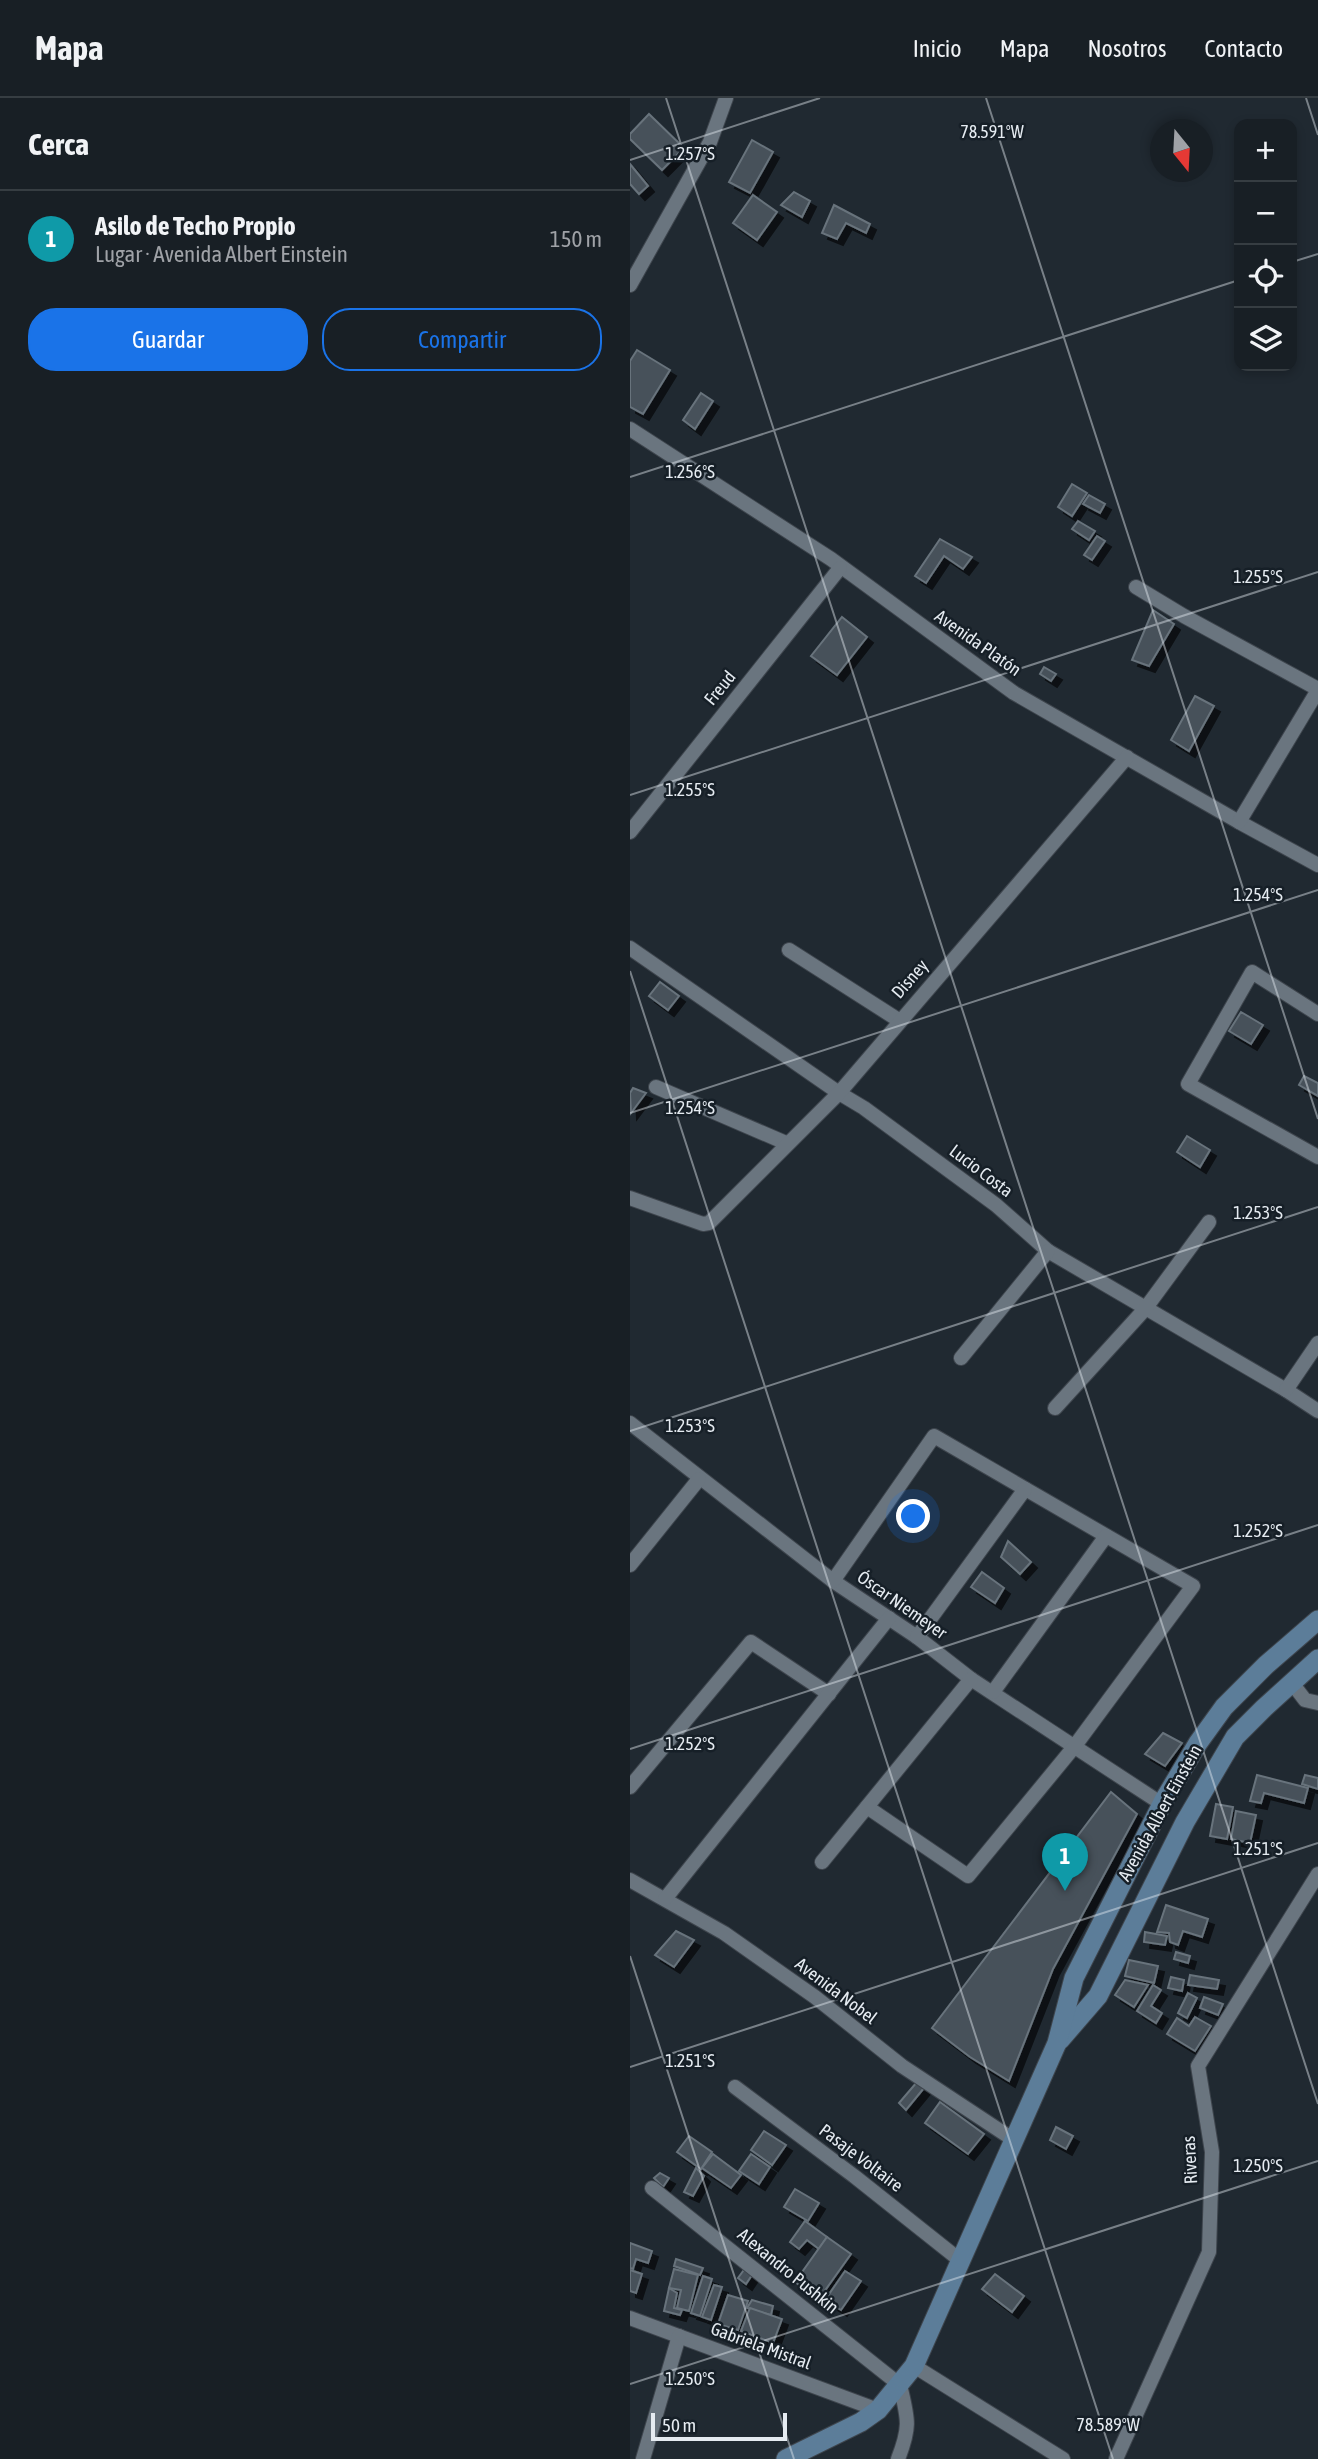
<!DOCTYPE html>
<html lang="es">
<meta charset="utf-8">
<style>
body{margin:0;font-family:"Asap Condensed",sans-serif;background:#21272d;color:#f1f3f6}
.controls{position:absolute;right:21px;top:21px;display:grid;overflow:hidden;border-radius:14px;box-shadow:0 4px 10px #0003}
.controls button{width:63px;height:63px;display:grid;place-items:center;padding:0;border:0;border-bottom:2px solid #363d42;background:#181f25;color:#f1f3f6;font:35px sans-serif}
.compass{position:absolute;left:520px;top:21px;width:63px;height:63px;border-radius:50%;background:#181f25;box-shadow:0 4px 10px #0003;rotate:162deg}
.scale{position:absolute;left:21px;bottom:18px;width:136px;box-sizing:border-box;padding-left:7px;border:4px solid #e5ebf1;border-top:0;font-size:19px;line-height:24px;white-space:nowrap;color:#e5ebf1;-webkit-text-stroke:5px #161f27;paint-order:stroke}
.you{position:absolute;left:284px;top:1419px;width:24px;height:24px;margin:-18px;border:5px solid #fff;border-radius:50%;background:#1a73e8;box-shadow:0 0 0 10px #1a73e833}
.badge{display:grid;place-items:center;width:46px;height:46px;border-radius:50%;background:#1a73e8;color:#fff;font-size:23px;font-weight:700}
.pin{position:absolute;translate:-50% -58px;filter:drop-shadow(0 2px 4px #0008)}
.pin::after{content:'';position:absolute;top:37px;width:24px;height:21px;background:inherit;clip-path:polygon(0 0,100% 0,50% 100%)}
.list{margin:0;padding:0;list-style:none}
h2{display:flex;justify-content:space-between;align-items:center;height:91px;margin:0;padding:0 28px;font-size:30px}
h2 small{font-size:23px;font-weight:400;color:#9fa2a7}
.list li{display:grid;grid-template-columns:46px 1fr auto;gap:21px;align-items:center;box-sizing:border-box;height:98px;padding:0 28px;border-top:2px solid #363d42}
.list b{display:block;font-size:26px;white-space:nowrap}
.list p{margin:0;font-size:23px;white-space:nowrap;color:#9fa2a7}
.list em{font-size:23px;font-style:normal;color:#9fa2a7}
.actions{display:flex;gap:14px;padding:21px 28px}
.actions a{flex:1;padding:16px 0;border:2px solid #1a73e8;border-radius:28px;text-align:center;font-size:24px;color:#1a73e8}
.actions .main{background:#1a73e8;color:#fff}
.icon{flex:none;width:38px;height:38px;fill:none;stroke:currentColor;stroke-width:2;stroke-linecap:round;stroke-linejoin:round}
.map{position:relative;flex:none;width:688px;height:2361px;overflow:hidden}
header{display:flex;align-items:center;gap:42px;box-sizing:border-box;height:98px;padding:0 35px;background:#181f25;border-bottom:2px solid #363d42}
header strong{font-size:33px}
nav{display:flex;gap:38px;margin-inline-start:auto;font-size:24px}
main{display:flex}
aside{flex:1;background:#181f25}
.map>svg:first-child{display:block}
</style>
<header>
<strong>Mapa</strong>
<nav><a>Inicio</a><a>Mapa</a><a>Nosotros</a><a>Contacto</a></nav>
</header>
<main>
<aside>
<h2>Cerca<small></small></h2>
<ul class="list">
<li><span class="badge" style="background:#0f9aa8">1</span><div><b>Asilo de Techo Propio</b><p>Lugar · Avenida Albert Einstein</p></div><em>150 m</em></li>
</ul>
<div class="actions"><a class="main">Guardar</a><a>Compartir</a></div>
</aside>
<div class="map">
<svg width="688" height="2361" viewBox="0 0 688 2361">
<defs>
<filter id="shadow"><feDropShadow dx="6" dy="6" stdDeviation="0" flood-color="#0009"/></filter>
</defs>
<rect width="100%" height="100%" fill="#202931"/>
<g fill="#47515a" stroke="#68737c" stroke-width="2" filter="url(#shadow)">
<polygon points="19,16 54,50 32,72 0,41 0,36"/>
<polygon points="122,42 143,54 120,95 99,84"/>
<polygon points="0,66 18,88 9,96 0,86"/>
<polygon points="164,94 180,103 172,119 151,107"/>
<polygon points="123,97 147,114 127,142 103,125"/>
<polygon points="204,107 240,126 236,135 216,125 207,141 192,135"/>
<polygon points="7,252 40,272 13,316 0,309 0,263"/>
<polygon points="71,295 83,303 65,331 53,322"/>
<polygon points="442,386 457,395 442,418 428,409"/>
<polygon points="459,397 475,406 470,415 453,406"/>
<polygon points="448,423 465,433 459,442 442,431"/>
<polygon points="467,438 475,443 462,462 454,457"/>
<polygon points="310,441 342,459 333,471 314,458 296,485 285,478"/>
<polygon points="523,512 544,526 519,568 502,562"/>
<polygon points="212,519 237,539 207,577 181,558"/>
<polygon points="414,569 426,576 421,583 410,576"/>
<polygon points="565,598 584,608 559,653 541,642"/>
<polygon points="30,884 49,898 38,912 19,898"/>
<polygon points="611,914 633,927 621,946 599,933"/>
<polygon points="674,978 688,985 688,998 669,987"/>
<polygon points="3,990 16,995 1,1015 0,995"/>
<polygon points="557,1038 580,1052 570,1069 547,1054"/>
<polygon points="378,1443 401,1464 390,1476 371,1459"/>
<polygon points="352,1474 374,1490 365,1505 341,1489"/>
<polygon points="533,1635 552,1645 535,1668 515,1656"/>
<polygon points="627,1677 678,1690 674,1705 634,1695 631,1705 620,1703"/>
<polygon points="675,1677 688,1680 688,1691 672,1686"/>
<polygon points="481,1694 507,1716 423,1871 379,1983 340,1959 302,1930"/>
<polygon points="586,1706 603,1709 597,1741 580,1738"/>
<polygon points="606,1713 626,1717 620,1745 601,1741"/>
<polygon points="536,1807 578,1821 572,1839 553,1833 548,1847 540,1844 539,1835 527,1834"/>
<polygon points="46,1833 64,1842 44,1869 25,1857"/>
<polygon points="515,1834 537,1838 535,1847 514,1844"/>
<polygon points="546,1854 560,1858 558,1865 544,1861"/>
<polygon points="499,1862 528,1868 524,1885 495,1878"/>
<polygon points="560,1877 589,1882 587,1891 558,1887"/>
<polygon points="541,1879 554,1882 552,1893 538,1890"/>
<polygon points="495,1882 518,1887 504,1909 485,1897"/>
<polygon points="523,1887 531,1892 521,1908 532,1915 526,1925 507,1913"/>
<polygon points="558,1895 567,1900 557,1920 548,1915"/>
<polygon points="574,1899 593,1906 588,1917 570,1910"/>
<polygon points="565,1919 581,1928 565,1953 537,1936 547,1920 559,1928"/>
<polygon points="287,1984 294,1990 276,2012 269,2005"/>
<polygon points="310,2004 354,2036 338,2056 295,2025"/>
<polygon points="426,2029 443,2038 436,2051 420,2042"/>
<polygon points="134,2033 156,2047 142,2067 121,2052"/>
<polygon points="59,2038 82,2054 71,2071 47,2054"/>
<polygon points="83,2056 111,2077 101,2090 72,2070"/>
<polygon points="121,2056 140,2069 129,2086 109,2073"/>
<polygon points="66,2070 74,2078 63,2098 54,2094"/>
<polygon points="30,2075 39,2080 33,2089 24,2080"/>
<polygon points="165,2091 189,2105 178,2123 154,2109"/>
<polygon points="175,2123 197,2139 189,2151 177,2142 169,2151 160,2144"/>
<polygon points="197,2139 221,2156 189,2201 165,2184"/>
<polygon points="0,2145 22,2153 18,2165 6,2161 3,2171 0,2170"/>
<polygon points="46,2161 73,2170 70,2177 44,2168"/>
<polygon points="116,2169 124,2174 116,2186 108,2180"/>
<polygon points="44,2171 68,2177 59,2213 47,2210 51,2192 39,2190"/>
<polygon points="0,2172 12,2176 6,2195 0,2193"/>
<polygon points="215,2173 231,2183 211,2212 195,2202"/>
<polygon points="365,2176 394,2198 382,2214 352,2191"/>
<polygon points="73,2178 82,2181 70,2218 61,2215"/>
<polygon points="84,2187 92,2189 81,2222 72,2219"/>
<polygon points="39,2190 47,2195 44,2210 52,2212 50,2217 34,2213"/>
<polygon points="98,2197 118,2203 108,2232 88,2226"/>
<polygon points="122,2202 143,2208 141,2217 117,2210"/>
<polygon points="120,2210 152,2221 143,2245 111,2233"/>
</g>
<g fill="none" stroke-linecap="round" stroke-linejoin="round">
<defs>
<g id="street">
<polyline points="0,187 80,44 96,0"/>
<polyline points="0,331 201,461 384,595 609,724 688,767"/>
<polyline points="506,489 554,518 688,591"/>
<polyline points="609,724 688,592"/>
<polyline points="0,734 210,470"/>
<polyline points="0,850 209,995 234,1010 366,1107 418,1153 656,1292 688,1313"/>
<polyline points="159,852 270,923"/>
<polyline points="688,916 622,874 558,986 688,1059"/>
<polyline points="26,989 156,1045"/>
<polyline points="0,1100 73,1126 79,1125 209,995 497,659"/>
<polyline points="331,1260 418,1153"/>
<polyline points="656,1292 688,1245"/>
<polyline points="425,1310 515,1211 579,1124"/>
<polyline points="0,1325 203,1483 287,1539 341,1581 532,1706"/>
<polyline points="0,1467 69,1381"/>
<polyline points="203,1483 304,1338 563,1488 444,1649 338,1778 237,1709"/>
<polyline points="287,1539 395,1391"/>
<polyline points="662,1585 675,1602 688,1605"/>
<polyline points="363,1594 476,1438"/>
<polyline points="0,1689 121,1544 199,1596"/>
<polyline points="192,1764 341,1581"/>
<polyline points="0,1782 94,1835 185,1899 272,1968 384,2042"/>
<polyline points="35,1801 259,1520"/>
<polyline points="105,1989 224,2078 331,2163"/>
<path d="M22,2090L270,2287C278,2321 281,2328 268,2361"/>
<polyline points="0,2220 248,2312"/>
<polyline points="284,2268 433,2361"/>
<polyline points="13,2361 49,2238"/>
<polyline points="486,2361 579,2154 582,2054 568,1968 688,1776"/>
</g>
<g id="secondary">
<polyline points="430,1942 468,1898 555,1724 605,1639 634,1610 688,1561"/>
<polyline points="156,2361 231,2324 248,2312 284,2268 427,1945 444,1880 534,1702 568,1645 594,1609 636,1567 688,1522"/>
</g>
</defs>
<use href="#street" stroke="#3e454d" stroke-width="16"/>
<use href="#secondary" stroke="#3e454d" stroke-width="21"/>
<use href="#street" stroke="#6a757f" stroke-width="14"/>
<use href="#secondary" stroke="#5c7d99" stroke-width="19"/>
</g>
<path fill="none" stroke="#e5ebf1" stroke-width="2" stroke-opacity="0.45" d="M36,0L688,2006M356,0L688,1021M676,0L688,37M0,62L190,0M662,164L688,156M0,379L609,182M0,697L688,474M0,873L483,2361M0,1015L688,792M0,1333L688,1109M0,1651L688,1427M0,1858L164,2361M0,1969L688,1745M0,2286L688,2063"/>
<g text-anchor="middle" stroke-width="5" stroke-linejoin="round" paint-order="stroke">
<g font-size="18" fill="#e5ebf1" stroke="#161f27">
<text transform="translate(348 545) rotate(35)" y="6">Avenida Platón</text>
<text transform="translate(90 590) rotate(-51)" y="6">Freud</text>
<text transform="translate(280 881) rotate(-49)" y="6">Disney</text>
<text transform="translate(351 1073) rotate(37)" y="6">Lucio Costa</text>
<text transform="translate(272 1507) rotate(35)" y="6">Óscar Niemeyer</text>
<text transform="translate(530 1715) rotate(-61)" y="6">Avenida Albert Einstein</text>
<text transform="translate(206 1893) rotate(37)" y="6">Avenida Nobel</text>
<text transform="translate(231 2060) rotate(37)" y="6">Pasaje Voltaire</text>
<text transform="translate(560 2062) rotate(-93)" y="6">Riveras</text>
<text transform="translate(158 2173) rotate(39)" y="6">Alexandro Pushkin</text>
<text transform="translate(131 2248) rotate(20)" y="6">Gabriela Mistral</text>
</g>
</g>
<g font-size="18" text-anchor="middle" fill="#e5ebf1" stroke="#161f27" stroke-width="5" stroke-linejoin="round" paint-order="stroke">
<text x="362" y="40">78.591°W</text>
<text x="60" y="62">1.257°S</text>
<text x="60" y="380">1.256°S</text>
<text x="628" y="485">1.255°S</text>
<text x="60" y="698">1.255°S</text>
<text x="628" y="803">1.254°S</text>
<text x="60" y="1016">1.254°S</text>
<text x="628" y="1121">1.253°S</text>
<text x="60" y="1334">1.253°S</text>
<text x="628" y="1439">1.252°S</text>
<text x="60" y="1652">1.252°S</text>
<text x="628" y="1757">1.251°S</text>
<text x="60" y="1969">1.251°S</text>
<text x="628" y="2074">1.250°S</text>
<text x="60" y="2287">1.250°S</text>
<text x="478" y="2333">78.589°W</text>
</g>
</svg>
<div class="controls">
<button>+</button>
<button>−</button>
<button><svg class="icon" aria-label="locate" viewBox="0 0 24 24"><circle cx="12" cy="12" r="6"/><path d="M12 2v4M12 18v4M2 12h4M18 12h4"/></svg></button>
<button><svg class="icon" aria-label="layers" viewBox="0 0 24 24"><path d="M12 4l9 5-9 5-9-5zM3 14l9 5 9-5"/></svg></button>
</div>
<svg class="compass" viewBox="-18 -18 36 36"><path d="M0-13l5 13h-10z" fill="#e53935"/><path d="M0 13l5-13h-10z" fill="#9fa2a7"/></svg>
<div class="scale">50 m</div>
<div class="you"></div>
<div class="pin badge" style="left:435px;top:1793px;background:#0f9aa8">1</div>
</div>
</main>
